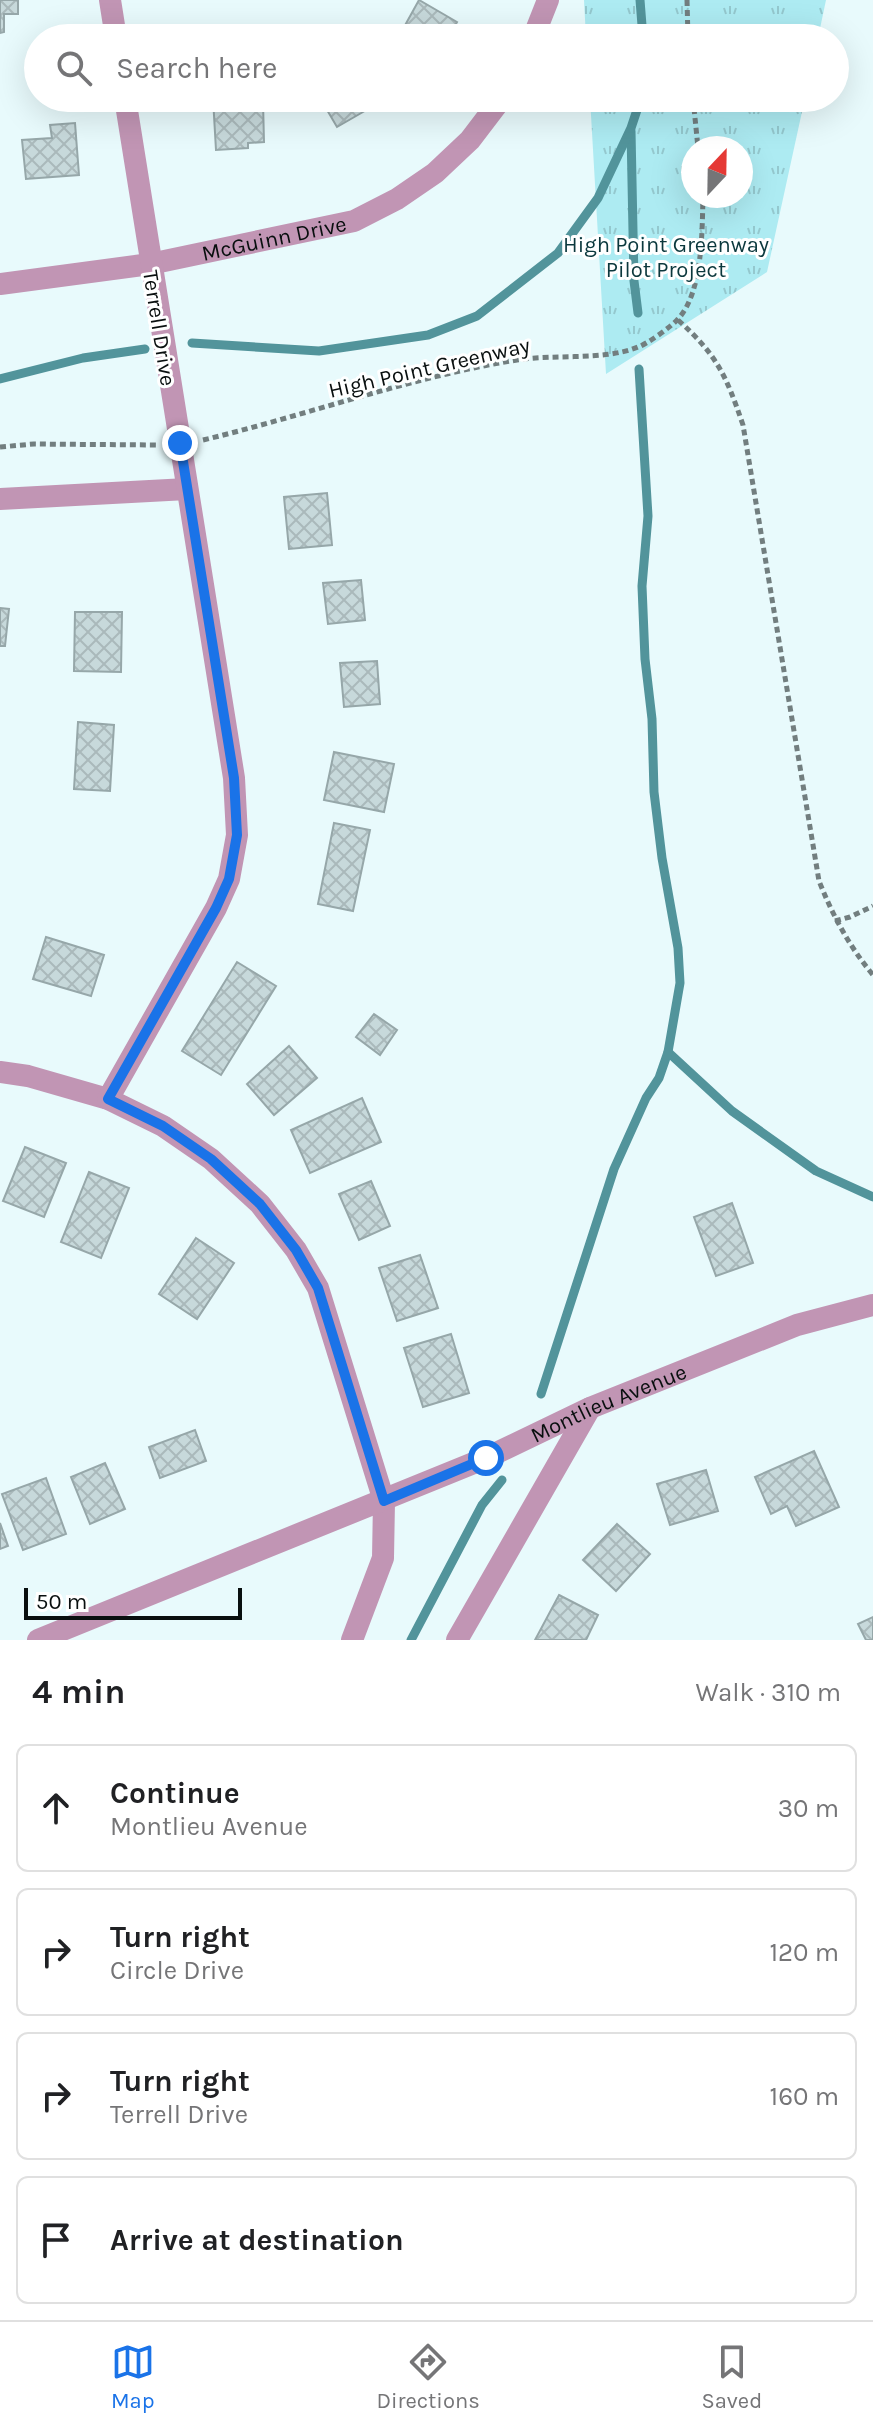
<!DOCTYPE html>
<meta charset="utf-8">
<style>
body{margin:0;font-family:Karla,sans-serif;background:#f6f6f6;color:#202124}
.compass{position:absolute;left:681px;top:136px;width:72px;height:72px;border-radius:50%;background:#fff;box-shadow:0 8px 32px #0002;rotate:22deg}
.scale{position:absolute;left:24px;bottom:20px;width:218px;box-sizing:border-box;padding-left:8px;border:4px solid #090f0f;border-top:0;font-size:22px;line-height:28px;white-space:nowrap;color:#090f0f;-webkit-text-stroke:6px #fff;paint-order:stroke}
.stop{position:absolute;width:24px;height:24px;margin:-18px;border:6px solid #1a73e8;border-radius:50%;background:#fff}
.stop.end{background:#1a73e8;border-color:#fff;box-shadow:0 2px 8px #0008}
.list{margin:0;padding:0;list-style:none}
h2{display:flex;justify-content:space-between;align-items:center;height:104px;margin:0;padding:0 32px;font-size:34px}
h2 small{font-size:26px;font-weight:400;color:#757577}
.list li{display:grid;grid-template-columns:52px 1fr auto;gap:24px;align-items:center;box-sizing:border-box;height:128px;margin:0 16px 16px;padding:0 16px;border:2px solid #e0e0e0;border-radius:12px}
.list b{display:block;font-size:30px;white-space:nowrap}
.list p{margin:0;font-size:26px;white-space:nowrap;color:#757577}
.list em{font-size:26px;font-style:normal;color:#757577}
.icon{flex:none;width:44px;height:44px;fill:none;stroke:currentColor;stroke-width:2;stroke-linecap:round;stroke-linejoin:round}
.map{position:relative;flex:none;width:873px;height:1640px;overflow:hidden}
.search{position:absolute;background:#fff;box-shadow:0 8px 32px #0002;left:24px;right:24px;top:24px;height:88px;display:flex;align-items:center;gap:20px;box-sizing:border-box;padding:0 28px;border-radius:44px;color:#757577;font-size:30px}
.sheet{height:680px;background:#fff}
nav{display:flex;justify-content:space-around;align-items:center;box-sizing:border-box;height:112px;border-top:2px solid #e0e0e0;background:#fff;font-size:22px;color:#757577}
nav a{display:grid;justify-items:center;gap:4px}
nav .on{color:#1a73e8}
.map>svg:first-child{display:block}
</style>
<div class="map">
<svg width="873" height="1640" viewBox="0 0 873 1640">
<defs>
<pattern id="grass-tufts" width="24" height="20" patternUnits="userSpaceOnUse" patternTransform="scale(2)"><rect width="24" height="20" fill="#adebf2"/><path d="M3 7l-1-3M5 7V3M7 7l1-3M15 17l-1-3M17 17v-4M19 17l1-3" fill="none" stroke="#94c8ce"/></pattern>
<pattern id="building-cross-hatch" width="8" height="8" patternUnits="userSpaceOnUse" patternTransform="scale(2)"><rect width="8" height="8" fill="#c7d9db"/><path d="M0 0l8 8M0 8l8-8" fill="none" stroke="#aab9bb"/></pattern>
</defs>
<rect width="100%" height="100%" fill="#e8fafc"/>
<g fill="url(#grass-tufts)" fill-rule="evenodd">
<polygon points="584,0 826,0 818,38 586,38"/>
<path d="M590,98H805L767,272L606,374ZM693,148H741V196H693Z"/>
</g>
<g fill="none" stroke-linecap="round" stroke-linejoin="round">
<g stroke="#52949b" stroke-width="9">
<polyline points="640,0 643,38"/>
<polyline points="631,131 634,281 638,313"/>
<polyline points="192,343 319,351 428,335 477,316 558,253 598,198 631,128 641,98"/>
<polyline points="0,379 83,358 145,349"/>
<polyline points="668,1052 732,1111 816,1171 873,1197"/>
<polyline points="541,1394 614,1169 646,1098 659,1078 668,1052 680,983 678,948 662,858 654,792 652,719 645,659 642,586 648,516 639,369"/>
<polyline points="411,1640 482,1505 502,1480"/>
</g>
</g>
<g fill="url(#building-cross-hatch)" stroke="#96a7a9" stroke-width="2">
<polygon points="0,0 18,0 18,14 4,14 4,32 0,33"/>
<polygon points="419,0 457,22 448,38 398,38"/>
<polygon points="213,98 227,98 227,104 263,102 264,142 248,143 248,148 216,150"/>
<polygon points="320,98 380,98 382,101 337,127"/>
<polygon points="75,123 79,175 26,179 22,140 52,138 50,125"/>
<polygon points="327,493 332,545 289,549 284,497"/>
<polygon points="361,580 365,620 328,624 323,583"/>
<polygon points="0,608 9,609 5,646 0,646"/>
<polygon points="75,612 122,612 121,672 74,671"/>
<polygon points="377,661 380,704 344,707 340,663"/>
<polygon points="78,722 114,725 110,791 74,789"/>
<polygon points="334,752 394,764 384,812 324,800"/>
<polygon points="334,823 370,830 353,911 318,904"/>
<polygon points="46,937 104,955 91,996 33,979"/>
<polygon points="237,962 276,986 221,1075 182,1051"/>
<polygon points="374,1014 397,1030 380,1055 356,1037"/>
<polygon points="289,1046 317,1078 274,1115 247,1084"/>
<polygon points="362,1098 381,1142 310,1173 291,1130"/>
<polygon points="25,1147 66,1163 44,1217 3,1201"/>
<polygon points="89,1172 129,1188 101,1258 61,1242"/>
<polygon points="371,1181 390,1226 359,1240 339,1194"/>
<polygon points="732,1203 753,1263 716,1276 694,1217"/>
<polygon points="196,1238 234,1263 197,1319 159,1294"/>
<polygon points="420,1255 438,1308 397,1321 379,1268"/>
<polygon points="451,1334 469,1393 423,1407 404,1348"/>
<polygon points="195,1430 206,1461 160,1478 149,1447"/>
<polygon points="814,1451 839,1507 796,1526 787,1506 771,1514 755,1477"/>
<polygon points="105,1463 125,1509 90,1524 71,1477"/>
<polygon points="706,1470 718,1511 670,1525 657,1484"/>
<polygon points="46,1478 66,1534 23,1550 2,1494"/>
<polygon points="0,1523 8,1546 0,1549"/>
<polygon points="617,1524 650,1554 616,1591 583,1560"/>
<polygon points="559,1595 598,1615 586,1640 535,1640"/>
<polygon points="873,1617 873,1640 866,1640 858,1624"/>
</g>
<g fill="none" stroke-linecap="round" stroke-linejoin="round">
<g stroke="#727e7f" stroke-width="5" stroke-dasharray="6 4" stroke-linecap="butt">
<polyline points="687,0 688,38"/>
<polyline points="693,98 698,148"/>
<path d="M678,320C717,355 726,375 743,425L819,881C833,916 849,946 873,975"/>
<path d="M203,440C308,415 410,377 517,360C553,354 604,361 638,347C647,344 671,327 678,319C703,292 702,231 703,196"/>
<polyline points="0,447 34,444 156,445"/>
<polyline points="835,921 850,917 873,906"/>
</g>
<g stroke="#c195b4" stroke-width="22">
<polyline points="110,0 116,38"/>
<polyline points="533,38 548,0"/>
<path id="s1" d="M0,284L150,264L354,221L397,199L435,173L470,140L502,98"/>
<polyline points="0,499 187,489"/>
<polyline points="0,1072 28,1076 108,1099 163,1126 211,1159 260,1204 296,1250 318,1288 384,1501 383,1558 352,1640"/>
<polyline points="108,1099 216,908 229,879 237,835 234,778 125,98"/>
<polyline points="457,1640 590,1408"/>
</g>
<path stroke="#c195b4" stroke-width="22" id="s2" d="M38,1640L486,1458L590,1408L797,1325L873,1305"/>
</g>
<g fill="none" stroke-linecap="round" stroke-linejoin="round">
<polyline stroke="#1a73e8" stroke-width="10" points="180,443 234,778 237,835 229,879 216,908 108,1099 163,1126 211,1159 260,1204 296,1250 318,1288 384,1501 486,1458"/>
</g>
<g text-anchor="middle" stroke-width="6" stroke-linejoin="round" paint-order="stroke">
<g font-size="22" fill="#090f0f" stroke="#fff">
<text dy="8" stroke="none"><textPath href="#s1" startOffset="278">McGuinn Drive</textPath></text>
<text transform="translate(160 328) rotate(81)" y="8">Terrell Drive</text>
<text transform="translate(429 367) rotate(-13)" y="8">High Point Greenway</text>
<text dy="8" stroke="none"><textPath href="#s2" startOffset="618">Montlieu Avenue</textPath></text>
</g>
<g font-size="22" fill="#0b383d" stroke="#fff">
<text x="666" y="252">High Point Greenway<tspan x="666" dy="25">Pilot Project</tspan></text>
</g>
</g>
</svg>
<svg class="compass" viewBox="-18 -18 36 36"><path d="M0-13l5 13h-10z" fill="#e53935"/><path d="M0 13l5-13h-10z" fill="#757577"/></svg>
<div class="scale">50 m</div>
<div class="stop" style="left:486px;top:1458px"></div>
<div class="stop end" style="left:180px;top:443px"></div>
<div class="search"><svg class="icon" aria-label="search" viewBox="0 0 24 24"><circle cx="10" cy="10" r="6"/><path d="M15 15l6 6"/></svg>Search here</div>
</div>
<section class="sheet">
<h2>4 min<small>Walk · 310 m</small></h2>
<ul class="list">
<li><svg class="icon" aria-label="ahead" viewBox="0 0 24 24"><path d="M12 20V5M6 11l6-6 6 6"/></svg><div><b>Continue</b><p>Montlieu Avenue</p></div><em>30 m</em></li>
<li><svg class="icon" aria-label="right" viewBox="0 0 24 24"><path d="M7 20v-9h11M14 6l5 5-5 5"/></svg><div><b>Turn right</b><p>Circle Drive</p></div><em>120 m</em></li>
<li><svg class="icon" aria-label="right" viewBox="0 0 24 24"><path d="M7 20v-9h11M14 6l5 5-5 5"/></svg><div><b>Turn right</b><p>Terrell Drive</p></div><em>160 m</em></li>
<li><svg class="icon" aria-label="arrive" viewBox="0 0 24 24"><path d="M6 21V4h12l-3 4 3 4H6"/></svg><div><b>Arrive at destination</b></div></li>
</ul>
</section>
<nav>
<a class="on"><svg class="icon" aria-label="map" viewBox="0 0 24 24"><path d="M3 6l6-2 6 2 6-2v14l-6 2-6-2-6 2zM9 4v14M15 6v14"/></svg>Map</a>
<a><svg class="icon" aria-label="directions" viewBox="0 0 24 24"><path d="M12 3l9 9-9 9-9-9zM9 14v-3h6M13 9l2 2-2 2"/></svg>Directions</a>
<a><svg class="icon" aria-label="saved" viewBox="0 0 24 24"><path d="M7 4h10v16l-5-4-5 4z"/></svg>Saved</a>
</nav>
